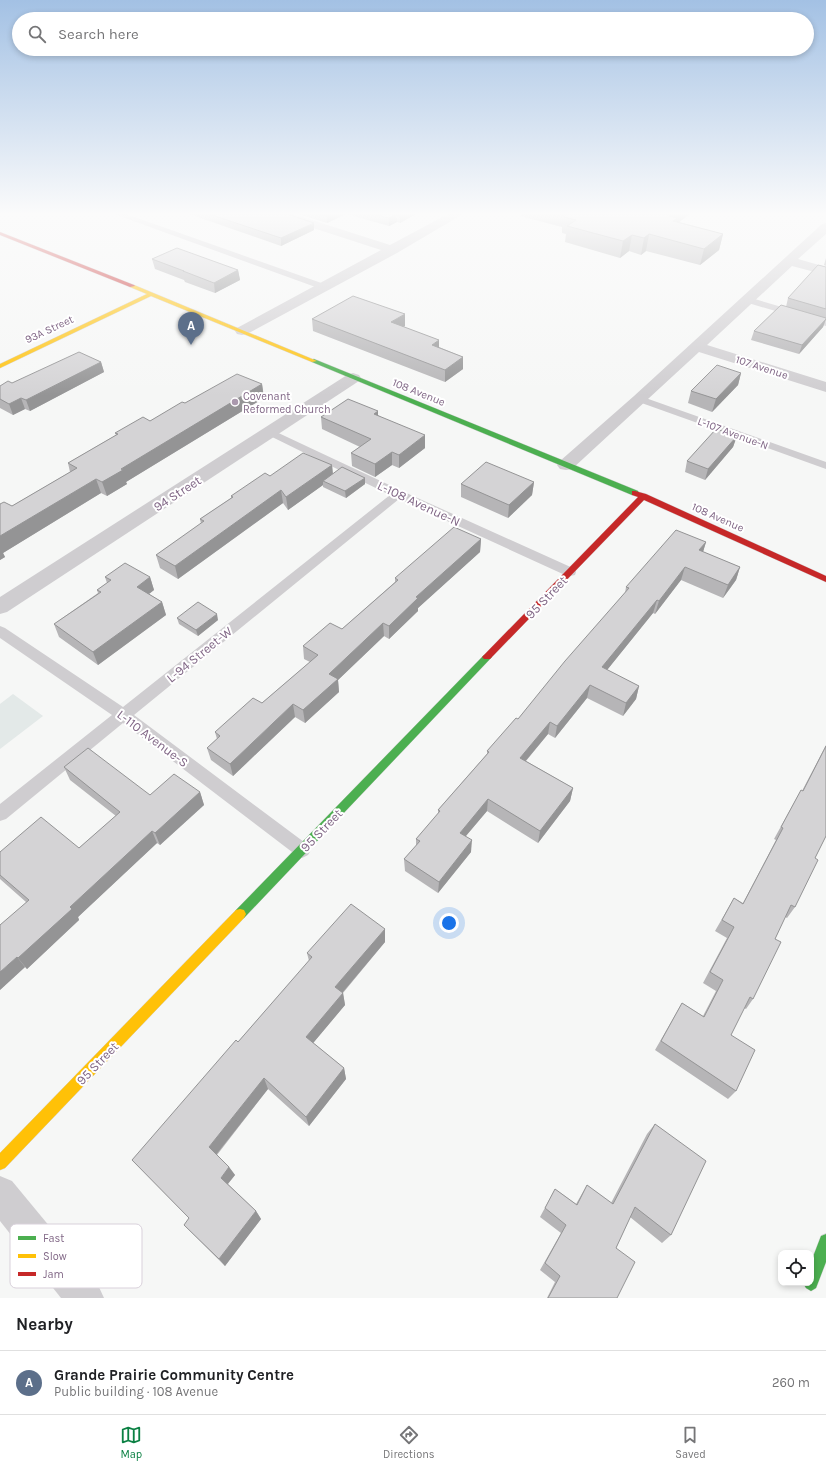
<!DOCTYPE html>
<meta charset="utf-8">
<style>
body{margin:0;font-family:Karla,sans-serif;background:#f2f2f2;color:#202124}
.controls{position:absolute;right:12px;bottom:12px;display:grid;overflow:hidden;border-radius:8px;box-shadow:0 2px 6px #0003}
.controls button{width:36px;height:36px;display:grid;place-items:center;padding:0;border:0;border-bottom:1px solid #e0e0e0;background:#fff;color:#202124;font:20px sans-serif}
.you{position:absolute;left:449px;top:923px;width:14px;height:14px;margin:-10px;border:3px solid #fff;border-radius:50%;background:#1a73e8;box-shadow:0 0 0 6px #1a73e833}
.badge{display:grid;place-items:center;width:26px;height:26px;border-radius:50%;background:#0b8043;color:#fff;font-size:13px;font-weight:700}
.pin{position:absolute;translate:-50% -33px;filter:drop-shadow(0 1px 2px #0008)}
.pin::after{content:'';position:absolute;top:21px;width:14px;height:12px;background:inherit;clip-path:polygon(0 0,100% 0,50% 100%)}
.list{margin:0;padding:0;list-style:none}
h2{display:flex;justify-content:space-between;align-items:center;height:52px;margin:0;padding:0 16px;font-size:17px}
h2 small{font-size:13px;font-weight:400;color:#757577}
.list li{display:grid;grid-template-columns:26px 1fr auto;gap:12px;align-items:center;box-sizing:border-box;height:64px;padding:0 16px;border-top:1px solid #e0e0e0}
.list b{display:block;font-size:15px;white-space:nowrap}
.list p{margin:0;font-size:13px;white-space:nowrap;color:#757577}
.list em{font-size:13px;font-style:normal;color:#757577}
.icon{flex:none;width:22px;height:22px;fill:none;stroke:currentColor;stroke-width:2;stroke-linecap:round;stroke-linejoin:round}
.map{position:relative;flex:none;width:826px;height:1298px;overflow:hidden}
.search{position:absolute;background:#fff;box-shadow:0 2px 6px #0003;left:12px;right:12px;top:12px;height:44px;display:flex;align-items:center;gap:10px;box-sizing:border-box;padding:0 14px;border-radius:22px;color:#757577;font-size:15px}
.sheet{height:116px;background:#fff}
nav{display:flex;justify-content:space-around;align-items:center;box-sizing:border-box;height:56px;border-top:1px solid #e0e0e0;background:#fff;font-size:11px;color:#757577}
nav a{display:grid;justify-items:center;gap:2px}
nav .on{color:#0b8043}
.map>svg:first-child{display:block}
</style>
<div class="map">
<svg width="826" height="1298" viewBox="0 0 826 1298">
<rect width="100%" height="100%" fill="#f6f7f6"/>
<polygon fill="#e3e9e8" points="13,694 43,716 0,749 0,704"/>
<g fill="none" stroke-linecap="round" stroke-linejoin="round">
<defs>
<g id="fast">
<polygon points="314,359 638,491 639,493 635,495 632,495 312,362 311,361"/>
<polygon points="487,654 490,655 492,657 490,659 244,918 240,919 236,918 234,914 236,910 484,655"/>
<polygon points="826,1234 826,1262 816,1288 811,1291 806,1288 803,1283 811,1283 811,1262 821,1236"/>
</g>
<g id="slow">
<polygon points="130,285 134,285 317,361 312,362 151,296 0,368 0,364 147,294 130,287"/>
<polygon points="240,909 244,910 246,914 244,918 5,1168 0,1170 0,1153 236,910"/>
</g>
<g id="jam">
<polygon points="0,232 134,285 135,286 130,287 0,235"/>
<polygon points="632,491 635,491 646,494 826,576 826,582 644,500 490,659 484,659 482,657 484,655 638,497 632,495"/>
</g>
</defs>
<use href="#fast" stroke="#d5d4d6" stroke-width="1"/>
<use href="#slow" stroke="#d5d4d6" stroke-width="1"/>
<use href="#jam" stroke="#d5d4d6" stroke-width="1"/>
<g fill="#cfcdd0" fill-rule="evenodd">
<polygon points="114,214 126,214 327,285 328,287 327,289 321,289"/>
<polygon points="748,297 826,320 826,326 745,302 744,300"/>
<polygon points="640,396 826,462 826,469 636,401 635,399 636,397"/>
<polygon points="270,429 402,491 575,569 576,572 575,575 570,576 565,575 399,499 134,715 308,845 311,850 308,855 302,858 296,855 123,723 6,819 0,821 0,804 112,715 0,638 0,626 5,628 123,707 390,495 266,434 265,432 266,430"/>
</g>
<g fill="#cfcdd0" fill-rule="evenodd">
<polygon points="274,214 293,214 390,245 448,214 463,214 397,253 247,334 242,335 237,334 235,331 237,328 381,250 276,216"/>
<polygon points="826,223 826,234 798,259 826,267 826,275 792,266 707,345 826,382 826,392 699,352 572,469 566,470 560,469 557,465 560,461 634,396 822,224"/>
<polygon points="353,373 359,375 361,378 359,381 7,612 0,614 0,597 347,375"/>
<polygon points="0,1176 12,1181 98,1285 104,1298 61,1298 0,1221"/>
</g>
<use href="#fast" fill="#4caf50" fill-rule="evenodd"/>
<use href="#slow" fill="#ffc107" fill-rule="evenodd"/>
<use href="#jam" fill="#c62828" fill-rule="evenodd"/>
</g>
<g fill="#b6b5b7">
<polygon points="189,214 287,214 314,230 281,246"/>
<polygon points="298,214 416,214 400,223 397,222 389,226 346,214 327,223"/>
<polygon points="521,214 690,214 679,222 723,234 719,250 700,265 646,251 641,255 629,251 620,258 565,242 566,234 562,233 562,227 520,216"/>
<polygon points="826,258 826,266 824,265"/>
<polygon points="152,259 238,270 240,280 215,293 185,282 184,280 155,269"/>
<polygon points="826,267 826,319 823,327 799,354 751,340 754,331 786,307 788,298"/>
<polygon points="312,319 405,326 403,327 439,347 463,357 463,369 445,382 313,331"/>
<polygon points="101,362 104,372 30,411 25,409 13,415 0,408 0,386"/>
<polygon points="741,373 738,385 712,412 688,403 691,391"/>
<polygon points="262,384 264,398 126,482 127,484 107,496 101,493 3,553 5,557 0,560 0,504 12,506 70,472 68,463 116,435 115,433 150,421 185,403"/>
<polygon points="378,411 378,415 425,448 399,468 392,465 375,477 352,466 351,453 360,447 322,429 321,417"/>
<polygon points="737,436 733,447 705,480 685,472 687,461"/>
<polygon points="332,465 333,473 365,484 346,498 323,487 323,485 288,510 283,503 178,579 160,568 156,555 201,524 200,519 231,498 231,496 270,476"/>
<polygon points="534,482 532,495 508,518 461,497 461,484"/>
<polygon points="481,539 480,552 418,608 418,611 389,639 384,636 338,680 339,692 305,723 295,717 233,776 211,760 207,748 217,739 215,732 262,703 310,662 304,659 303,646 342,629 395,582 395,578"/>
<polygon points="706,542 703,552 740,567 736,580 723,598 681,580 655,614 653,613 607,670 639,686 636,699 623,716 587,698 555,738 548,734 526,761 573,788 570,801 538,843 487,811 466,836 471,852 438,893 405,871 404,859 416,846 416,839 438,814 438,810 487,754 487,751 518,719 625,593 626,587"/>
<polygon points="105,577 150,577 154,590 149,594 162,602 166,615 98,665 59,637 54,624 98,593 97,590 107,583"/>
<polygon points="177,618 218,620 198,636 179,624"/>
<polygon points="826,745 826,836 815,858 795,907 787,918 785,917 775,939 753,999 746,1009 744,1008 731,1035 736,1091 728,1099 655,1050 682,1003 703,1016 716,991 703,983 727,938 715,931 734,898 743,903 776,840 774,839 801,790 802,791"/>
<polygon points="64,767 150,795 200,792 204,805 160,845 157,843 78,917 79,920 27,969 25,967 0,990 26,902 0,879 0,852 79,848 116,816 70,780"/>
<polygon points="385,929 385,942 343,993 345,1005 313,1043 344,1068 346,1079 309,1126 268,1089 217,1155 229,1167 235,1175 228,1184 256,1211 261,1219 225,1266 184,1225 189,1218 132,1160 238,1042 309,961 307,953"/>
<polygon points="655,1124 671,1235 662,1243 630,1217 616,1248 617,1298 547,1298 555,1282 540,1270 561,1233 540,1217 555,1189 576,1204 587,1185 611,1203 647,1134"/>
</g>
<g fill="#949495">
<polygon points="331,214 346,214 327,223 327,216"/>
<polygon points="396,214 397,222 389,226 389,218"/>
<polygon points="402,214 416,214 400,223 400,215"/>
<polygon points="672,214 690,214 675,225 669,216"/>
<polygon points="314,223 314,230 281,246 281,238"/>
<polygon points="649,234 646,251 641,255 644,238"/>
<polygon points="723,234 719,250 700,265 704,249"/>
<polygon points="632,235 629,251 620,258 623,241"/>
<polygon points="238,270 240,280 215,293 214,283"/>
<polygon points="405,314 405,326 392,334 391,322"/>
<polygon points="826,319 823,327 799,354 802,345"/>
<polygon points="439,340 439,352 432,345"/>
<polygon points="463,357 463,369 445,382 445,370"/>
<polygon points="101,362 104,372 30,411 26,400"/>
<polygon points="741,373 738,385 712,412 716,399"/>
<polygon points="262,384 264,398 126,482 127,484 107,496 102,482 121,469"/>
<polygon points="21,398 25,409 13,415 9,404"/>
<polygon points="378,411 378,424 374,414"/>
<polygon points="425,435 425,448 399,468 399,455"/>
<polygon points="737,436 733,447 705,480 708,469"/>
<polygon points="392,452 392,465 375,477 375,464"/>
<polygon points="332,465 333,478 323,481 323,485 288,510 286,497"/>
<polygon points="365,478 365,484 346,498 345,491"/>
<polygon points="96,479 101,493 3,553 5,557 0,560 0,536"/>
<polygon points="534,482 532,495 508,518 509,505"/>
<polygon points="281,490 283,503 178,579 175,566"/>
<polygon points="481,539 480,552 418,608 418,611 389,639 389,626 416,597"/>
<polygon points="706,542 702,555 699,550"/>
<polygon points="685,567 681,580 655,614 659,601"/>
<polygon points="740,567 736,580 723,598 728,585"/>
<polygon points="150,577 154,590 141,600 137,587"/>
<polygon points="657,600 653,613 599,680 602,667"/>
<polygon points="162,602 166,615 98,665 93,652"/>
<polygon points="217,614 218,620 198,636 196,630"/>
<polygon points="383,623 384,636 338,680 339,692 305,723 303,710 329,674"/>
<polygon points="590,685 587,698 555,738 557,726"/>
<polygon points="639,686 636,699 623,716 626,703"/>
<polygon points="293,704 295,717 233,776 230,764"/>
<polygon points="550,722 548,734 518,770 520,758"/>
<polygon points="573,788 570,801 538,843 540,831"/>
<polygon points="200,792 204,805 160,845 155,833"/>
<polygon points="488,799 487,811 459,844 460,833"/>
<polygon points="152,831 157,843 78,917 79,920 27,969 18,958 70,907"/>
<polygon points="472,840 471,852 438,893 439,882"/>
<polygon points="385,929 385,942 337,999 335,987"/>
<polygon points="17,957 25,967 0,990 0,972"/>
<polygon points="343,993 345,1005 309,1048 306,1037"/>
<polygon points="344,1068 346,1079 309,1126 306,1117"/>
<polygon points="264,1078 268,1089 215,1156 209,1147"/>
<polygon points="229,1167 235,1175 226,1186 221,1178"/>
<polygon points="256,1211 261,1219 225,1266 219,1259"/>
</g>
<g fill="#d4d3d5" stroke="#949495">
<polygon points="209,214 287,214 314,223 281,238"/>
<polygon points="320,214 331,214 327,216"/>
<polygon points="373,214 402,214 400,215 396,214 389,218"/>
<polygon points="567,214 672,214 669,216 677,218 673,221 723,234 704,249 649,234 644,238 632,235 623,241 567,226 576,220 564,217"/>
<polygon points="177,248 238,270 214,283 183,271 184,271 152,259"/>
<polygon points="818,265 826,267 826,309 788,298"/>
<polygon points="353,296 405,314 391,322 439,340 432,345 463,357 445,370 312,319"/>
<polygon points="781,305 826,318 826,319 802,345 754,331"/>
<polygon points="79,352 101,362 26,400 21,398 9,404 0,399 0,386 8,381 12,383"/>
<polygon points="717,365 741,373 716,399 691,391"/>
<polygon points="237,374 262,384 121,469 123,470 102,482 96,479 0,536 0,504 4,502 12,506 77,468 68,463 118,434 115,433 143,417 150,421 182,402 185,403"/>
<polygon points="348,399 378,411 374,414 425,435 399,455 392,452 375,464 351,453 371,439 321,417"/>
<polygon points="716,429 737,436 708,469 687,461"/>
<polygon points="303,453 332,465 286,497 281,490 175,566 156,555 204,521 200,519 233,497 231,496 265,473 270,476"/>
<polygon points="486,462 534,482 509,505 461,484"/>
<polygon points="342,467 365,478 345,491 323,481"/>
<polygon points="454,527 481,539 416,597 418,598 389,626 383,623 329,674 338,679 303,710 293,704 230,764 207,748 220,736 215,732 253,698 262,703 318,655 303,646 330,623 342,629 398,580 395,578"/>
<polygon points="676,530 706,542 699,550 740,567 728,585 685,567 659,601 657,600 602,667 639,686 626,703 590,685 557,726 550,722 520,758 573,788 540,831 488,799 460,833 472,840 439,882 404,859 420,841 416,839 440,811 438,810 489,752 487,751 516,718 518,719 565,661 629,588 626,587"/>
<polygon points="125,563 150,577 137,587 162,602 93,652 54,624 101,592 97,590 111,580 105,577"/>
<polygon points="198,602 217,614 196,630 177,618"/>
<polygon points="826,746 826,836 815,858 818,860 795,907 791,905 775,939 781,942 753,999 750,997 731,1035 755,1050 736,1091 661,1041 682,1003 704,1017 723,980 710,972 734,927 722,920 734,898 743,904 783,828 781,827 801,790 803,791"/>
<polygon points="88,748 150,795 174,774 200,792 155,833 152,831 70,907 72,909 18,958 17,957 0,972 0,925 29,900 0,875 0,852 41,817 79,848 120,812 64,767"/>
<polygon points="351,904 385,929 335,987 343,993 306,1037 344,1068 306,1117 264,1078 209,1147 229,1167 221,1178 256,1211 219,1259 184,1225 189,1218 132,1160 236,1040 238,1042 312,957 307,953"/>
<polygon points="655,1124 706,1161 671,1235 635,1207 616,1248 635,1262 617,1298 548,1298 560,1276 545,1263 566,1225 545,1208 555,1189 577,1205 587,1185 613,1204"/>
</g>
<linearGradient id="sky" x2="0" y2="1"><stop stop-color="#a3c1e4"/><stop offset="0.54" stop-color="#fbfbfb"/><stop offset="1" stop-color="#fbfbfb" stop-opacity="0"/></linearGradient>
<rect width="826" height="396" fill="url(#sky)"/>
<circle fill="#aa99ad" stroke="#fff" stroke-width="1.5" cx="235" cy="402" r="4"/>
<g text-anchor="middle" stroke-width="4" stroke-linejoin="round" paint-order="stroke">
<g font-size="11" fill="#816786" stroke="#fff">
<text transform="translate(49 329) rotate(-25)" y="4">93A Street</text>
<text transform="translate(762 367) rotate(18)" y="4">107 Avenue</text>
<text transform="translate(419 392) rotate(22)" y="4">108 Avenue</text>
<text transform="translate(733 433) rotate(20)" y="4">L-107 Avenue-N</text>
<text transform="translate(718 517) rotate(24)" y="4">108 Avenue</text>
</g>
<g font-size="11" fill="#816786" stroke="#fff" text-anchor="start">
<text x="243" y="400">Covenant<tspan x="243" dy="13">Reformed Church</tspan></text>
</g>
<g font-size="13" fill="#816786" stroke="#fff">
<text transform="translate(177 493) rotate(-33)" y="5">94 Street</text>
<text transform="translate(419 503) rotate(25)" y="5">L-108 Avenue-N</text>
<text transform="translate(546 597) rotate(-46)" y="5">95 Street</text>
<text transform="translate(199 654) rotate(-39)" y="5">L-94 Street-W</text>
<text transform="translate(153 738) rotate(37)" y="5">L-110 Avenue-S</text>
<text transform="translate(321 830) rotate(-46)" y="5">95 Street</text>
<text transform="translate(97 1063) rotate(-46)" y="5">95 Street</text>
</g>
</g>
<rect x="10" y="1224" width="132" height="64" rx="6" fill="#fff" stroke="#d9d1db" stroke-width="1"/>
<rect x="18" y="1236" width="18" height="4" fill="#4caf50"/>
<rect x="18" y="1254" width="18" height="4" fill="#ffc107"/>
<rect x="18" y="1272" width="18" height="4" fill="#c62828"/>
<g font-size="11" fill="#816786">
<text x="43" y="1242">Fast</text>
<text x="43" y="1260">Slow</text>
<text x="43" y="1278">Jam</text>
</g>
</svg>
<div class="controls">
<button><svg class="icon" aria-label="locate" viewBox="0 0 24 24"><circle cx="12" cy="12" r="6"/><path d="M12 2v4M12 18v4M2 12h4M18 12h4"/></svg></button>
</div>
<div class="you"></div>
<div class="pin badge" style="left:191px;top:345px;background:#5c6f8a">A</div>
<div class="search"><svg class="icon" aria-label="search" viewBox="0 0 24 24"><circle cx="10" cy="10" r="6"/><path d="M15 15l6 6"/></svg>Search here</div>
</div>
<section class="sheet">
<h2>Nearby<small></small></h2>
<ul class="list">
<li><span class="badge" style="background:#5c6f8a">A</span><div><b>Grande Prairie Community Centre</b><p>Public building · 108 Avenue</p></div><em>260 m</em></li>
</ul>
</section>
<nav>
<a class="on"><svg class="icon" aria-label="map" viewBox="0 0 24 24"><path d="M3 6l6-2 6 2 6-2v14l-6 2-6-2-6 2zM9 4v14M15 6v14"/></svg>Map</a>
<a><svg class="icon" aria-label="directions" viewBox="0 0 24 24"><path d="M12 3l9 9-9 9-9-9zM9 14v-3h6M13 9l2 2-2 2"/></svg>Directions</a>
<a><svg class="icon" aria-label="saved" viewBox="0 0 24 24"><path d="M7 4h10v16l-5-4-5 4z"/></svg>Saved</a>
</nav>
